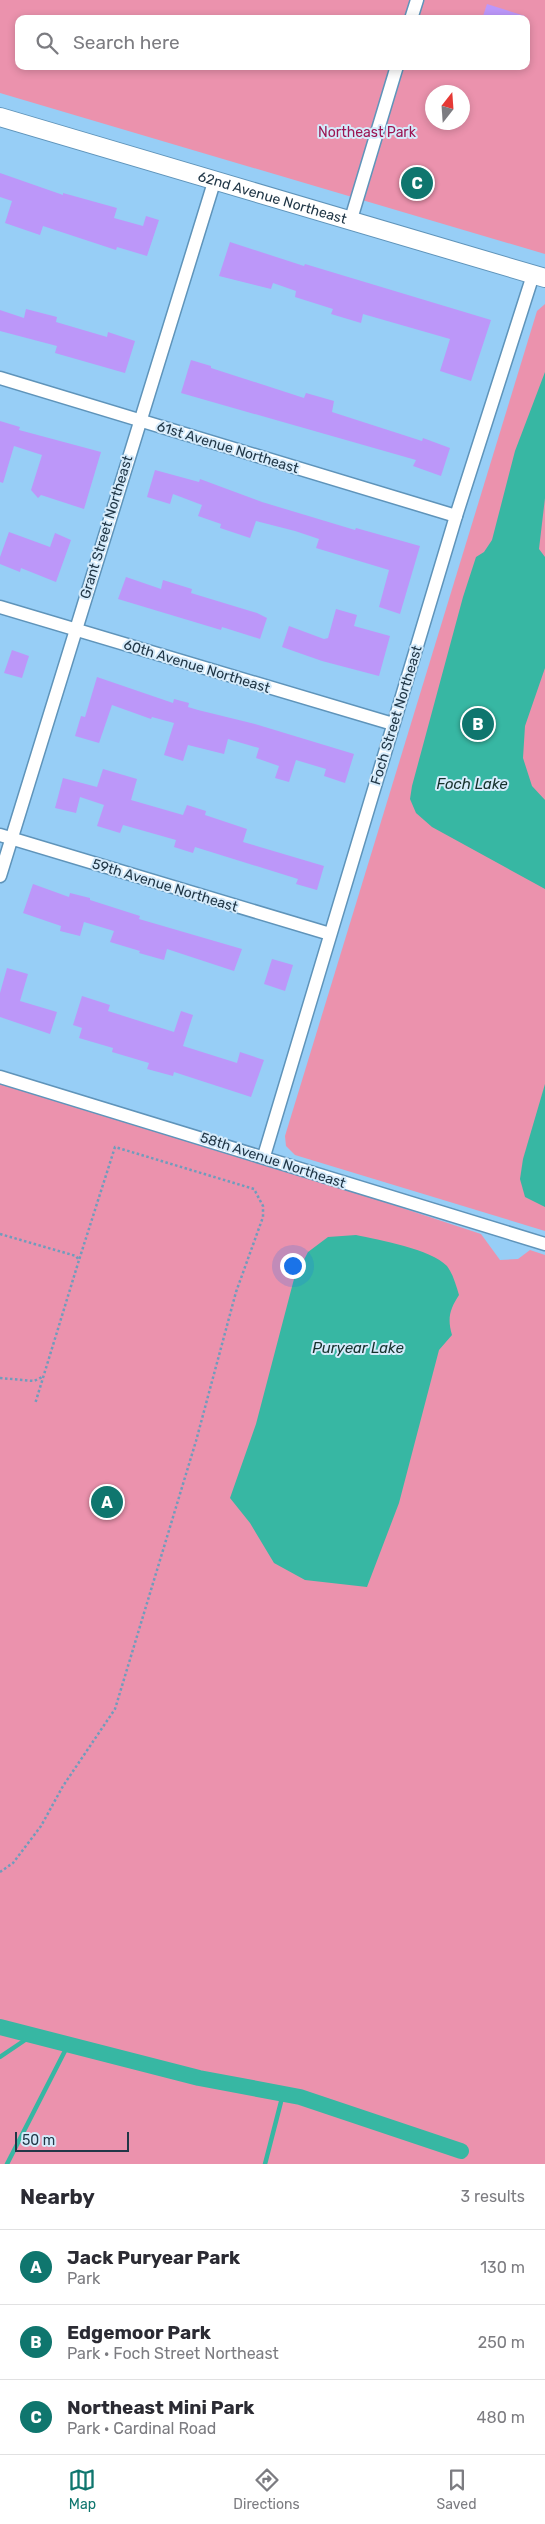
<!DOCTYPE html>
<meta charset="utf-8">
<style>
body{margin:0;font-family:Rubik,sans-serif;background:#f2f2f3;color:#2b2b33}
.compass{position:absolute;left:425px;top:85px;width:45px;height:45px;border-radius:50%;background:#fff;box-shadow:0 2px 8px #0003;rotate:17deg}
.scale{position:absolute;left:15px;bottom:12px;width:114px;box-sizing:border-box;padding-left:5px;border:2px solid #213747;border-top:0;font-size:14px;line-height:18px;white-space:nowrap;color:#213747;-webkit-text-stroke:4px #d5ebfb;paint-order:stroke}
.you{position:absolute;left:292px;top:1265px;width:18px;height:18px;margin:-12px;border:4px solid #fff;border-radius:50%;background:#1a73e8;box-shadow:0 0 0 8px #1a73e833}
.badge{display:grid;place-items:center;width:32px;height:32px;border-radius:50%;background:#0f766e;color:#fff;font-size:16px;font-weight:700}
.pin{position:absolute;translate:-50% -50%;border:2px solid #fff;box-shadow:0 1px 5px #0006}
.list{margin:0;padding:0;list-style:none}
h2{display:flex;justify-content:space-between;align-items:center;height:65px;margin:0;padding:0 20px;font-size:21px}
h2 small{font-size:16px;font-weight:400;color:#7c7c81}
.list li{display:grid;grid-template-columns:32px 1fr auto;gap:15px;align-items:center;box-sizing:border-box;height:75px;padding:0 20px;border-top:1px solid #e1e1e2}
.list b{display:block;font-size:19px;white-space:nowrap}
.list p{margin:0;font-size:16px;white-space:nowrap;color:#7c7c81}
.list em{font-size:16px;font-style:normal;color:#7c7c81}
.icon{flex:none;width:28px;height:28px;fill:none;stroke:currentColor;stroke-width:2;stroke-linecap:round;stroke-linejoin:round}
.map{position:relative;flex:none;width:545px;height:2164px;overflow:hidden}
.search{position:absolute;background:#fff;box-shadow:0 2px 8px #0003;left:15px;right:15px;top:15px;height:55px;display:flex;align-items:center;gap:12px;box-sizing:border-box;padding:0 18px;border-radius:10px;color:#7c7c81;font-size:19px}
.sheet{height:290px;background:#fff}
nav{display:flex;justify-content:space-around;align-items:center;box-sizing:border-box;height:70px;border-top:1px solid #e1e1e2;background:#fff;font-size:14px;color:#7c7c81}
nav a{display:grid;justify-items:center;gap:2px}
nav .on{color:#0f766e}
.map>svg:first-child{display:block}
</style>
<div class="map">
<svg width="545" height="2164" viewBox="0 0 545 2164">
<rect width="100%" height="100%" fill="#97cef6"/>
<g fill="#eb92ad" fill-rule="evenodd">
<path d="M0,0H545V254L0,93ZM19,19H526V66H19ZM432,92H462V122H432Z"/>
<polygon points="545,304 545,1231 295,1155 286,1146 285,1136 537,311"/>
<polygon points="0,1084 318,1180 481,1234 500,1260 518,1259 530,1250 545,1255 545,2164 0,2164"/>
</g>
<g fill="#37b7a3">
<polygon points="545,372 545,498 539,549 545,557 545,668 525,726 523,758 532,786 545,800 545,889 432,827 416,813 410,799 412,786 463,597 476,557 484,552 492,540 515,451"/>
<polygon points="545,1084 545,1207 525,1197 520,1179 523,1159"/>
<path d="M356,1235C379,1240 431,1249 447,1266C453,1274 456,1285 459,1295C450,1309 447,1318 452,1335L439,1350L399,1503L367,1587L305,1580L274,1563L250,1523L230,1498L256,1424L294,1279L308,1252L328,1237Z"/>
</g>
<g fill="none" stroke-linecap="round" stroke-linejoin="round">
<g stroke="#37b7a3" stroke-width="4.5">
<polyline points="0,2057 31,2036"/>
<polyline points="7,2164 68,2045"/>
<polyline points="265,2164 283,2094"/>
</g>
<polyline stroke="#37b7a3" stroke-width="16" points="0,2027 199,2078 300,2097 461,2151"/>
</g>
<g fill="#bc97f9">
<polygon points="487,4 525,16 524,19 482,19"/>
<polygon points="0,173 63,195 63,193 117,208 114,218 143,226 146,216 159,220 147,256 117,247 116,250 43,226 40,235 5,223 12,201 0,197"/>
<polygon points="230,242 304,266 305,264 491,320 471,381 440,371 450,339 363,314 361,323 331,314 333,309 295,297 296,291 273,283 271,289 219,276"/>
<polygon points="26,309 57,317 56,322 107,337 108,332 135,341 125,373 55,353 57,346 0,331 0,310 24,318"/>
<polygon points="191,360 211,366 211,368 304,398 306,393 334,401 332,412 422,441 423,438 450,448 441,476 413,466 416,460 181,393"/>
<polygon points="0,421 20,427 19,430 101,452 84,509 41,495 38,498 31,490 42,455 14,446 3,483 0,482"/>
<polygon points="155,470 199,482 200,479 262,502 355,530 356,528 420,546 400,614 379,607 389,570 316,548 319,539 295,531 256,521 250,538 220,528 221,524 198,516 202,505 173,494 170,504 147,497"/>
<polygon points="9,532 50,547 55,533 71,540 56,582 21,568 20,572 0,564 0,557"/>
<polygon points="126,577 161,589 163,580 192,589 191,593 257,613 267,618 260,639 222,627 221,630 118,599"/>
<polygon points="336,609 357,615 354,626 390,636 379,676 322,661 282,647 289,626 324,639 328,638"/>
<polygon points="12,650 29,656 22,678 4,673"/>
<polygon points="97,677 173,703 174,699 189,703 188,707 198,710 255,724 354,754 345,783 324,776 326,769 296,760 289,782 275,778 279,766 256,758 259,748 228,739 224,754 188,745 183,761 164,755 174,723 152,717 151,719 112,705 99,743 75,736 81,716 85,717"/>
<polygon points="103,769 137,779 131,800 183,815 187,805 206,811 205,815 247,829 243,842 324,866 317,890 296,884 298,879 195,847 193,853 174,847 176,840 123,825 120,833 97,826 104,805 80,797 76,813 55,808 63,778 97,787"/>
<polygon points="33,884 69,897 70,893 90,898 90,900 140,916 139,919 242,949 234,971 167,949 164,960 139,953 140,951 110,942 114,931 84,922 80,936 60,931 61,926 23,913"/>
<polygon points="272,959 293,965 285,991 264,984"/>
<polygon points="7,968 28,974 20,1001 57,1012 50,1034 0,1017 0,993"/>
<polygon points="82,996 110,1005 108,1011 174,1032 181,1011 193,1015 183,1046 237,1063 240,1052 264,1060 251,1097 174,1072 173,1076 147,1069 149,1063 112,1052 113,1048 79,1038 82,1028 73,1025"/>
</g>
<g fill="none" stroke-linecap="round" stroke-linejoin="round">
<defs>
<g id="street">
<polyline points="411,19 417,0"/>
<polyline points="351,219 397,66"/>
<polyline points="0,378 456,516"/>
<polyline points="0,607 393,724"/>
<polyline points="0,835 330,934"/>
<polyline points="0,876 215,179"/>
<polyline points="0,1077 545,1244"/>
<polyline points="264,1156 456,516 533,275"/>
</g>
<g id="secondary">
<path id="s1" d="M0,117L545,278"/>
</g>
</defs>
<use href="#street" stroke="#5f94ba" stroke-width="15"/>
<use href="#secondary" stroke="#5f94ba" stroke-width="20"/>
<g stroke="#709cbc" stroke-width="2.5" stroke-dasharray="2.5 2.5" stroke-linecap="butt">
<polyline points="0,1234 76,1256 79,1260 35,1404"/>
<polyline points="0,1378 34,1381 42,1377"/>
<polyline points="0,1872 13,1863 41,1826 63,1786 115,1709 196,1441 236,1292 263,1217 263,1206 254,1189 115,1147 79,1260"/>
</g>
<use href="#street" stroke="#fff" stroke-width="12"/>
<use href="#secondary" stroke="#fff" stroke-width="18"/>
</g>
<g text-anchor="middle" stroke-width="4" stroke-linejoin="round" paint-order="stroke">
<g font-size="14" fill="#9c1653" stroke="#d5ebfb">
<text x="367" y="137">Northeast Park</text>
</g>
<g font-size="14" fill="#213747" stroke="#d5ebfb">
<text dy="5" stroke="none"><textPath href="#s1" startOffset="284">62nd Avenue Northeast</textPath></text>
<text transform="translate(228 447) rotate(17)" y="5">61st Avenue Northeast</text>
<text transform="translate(106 527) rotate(-73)" y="5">Grant Street Northeast</text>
<text transform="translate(197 666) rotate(17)" y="5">60th Avenue Northeast</text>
<text transform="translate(396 715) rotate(-73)" y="5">Foch Street Northeast</text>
<text transform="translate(165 885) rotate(17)" y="5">59th Avenue Northeast</text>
<text transform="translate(273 1160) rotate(18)" y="5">58th Avenue Northeast</text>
</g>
<g font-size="15" font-style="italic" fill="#16312c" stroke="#d5ebfb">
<text x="472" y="789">Foch Lake</text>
<text x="358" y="1353">Puryear Lake</text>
</g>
</g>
</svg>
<svg class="compass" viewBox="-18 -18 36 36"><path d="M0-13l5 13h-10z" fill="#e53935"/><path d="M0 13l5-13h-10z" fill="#7c7c81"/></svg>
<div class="scale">50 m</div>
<div class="you"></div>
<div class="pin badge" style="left:107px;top:1502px">A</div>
<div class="pin badge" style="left:478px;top:724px">B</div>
<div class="pin badge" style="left:417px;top:183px">C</div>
<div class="search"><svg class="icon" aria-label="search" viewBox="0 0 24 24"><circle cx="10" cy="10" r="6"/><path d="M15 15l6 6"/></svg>Search here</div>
</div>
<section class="sheet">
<h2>Nearby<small>3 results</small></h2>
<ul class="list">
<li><span class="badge">A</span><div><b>Jack Puryear Park</b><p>Park</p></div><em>130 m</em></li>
<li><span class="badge">B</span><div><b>Edgemoor Park</b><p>Park · Foch Street Northeast</p></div><em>250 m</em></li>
<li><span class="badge">C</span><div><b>Northeast Mini Park</b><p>Park · Cardinal Road</p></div><em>480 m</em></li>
</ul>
</section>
<nav>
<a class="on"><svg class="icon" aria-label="map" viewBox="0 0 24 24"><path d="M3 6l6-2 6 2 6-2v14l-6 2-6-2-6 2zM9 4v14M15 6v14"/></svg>Map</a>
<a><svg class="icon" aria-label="directions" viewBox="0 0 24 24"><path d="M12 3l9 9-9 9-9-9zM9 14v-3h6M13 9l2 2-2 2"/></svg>Directions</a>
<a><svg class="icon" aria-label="saved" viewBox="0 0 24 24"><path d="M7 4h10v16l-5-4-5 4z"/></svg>Saved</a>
</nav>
